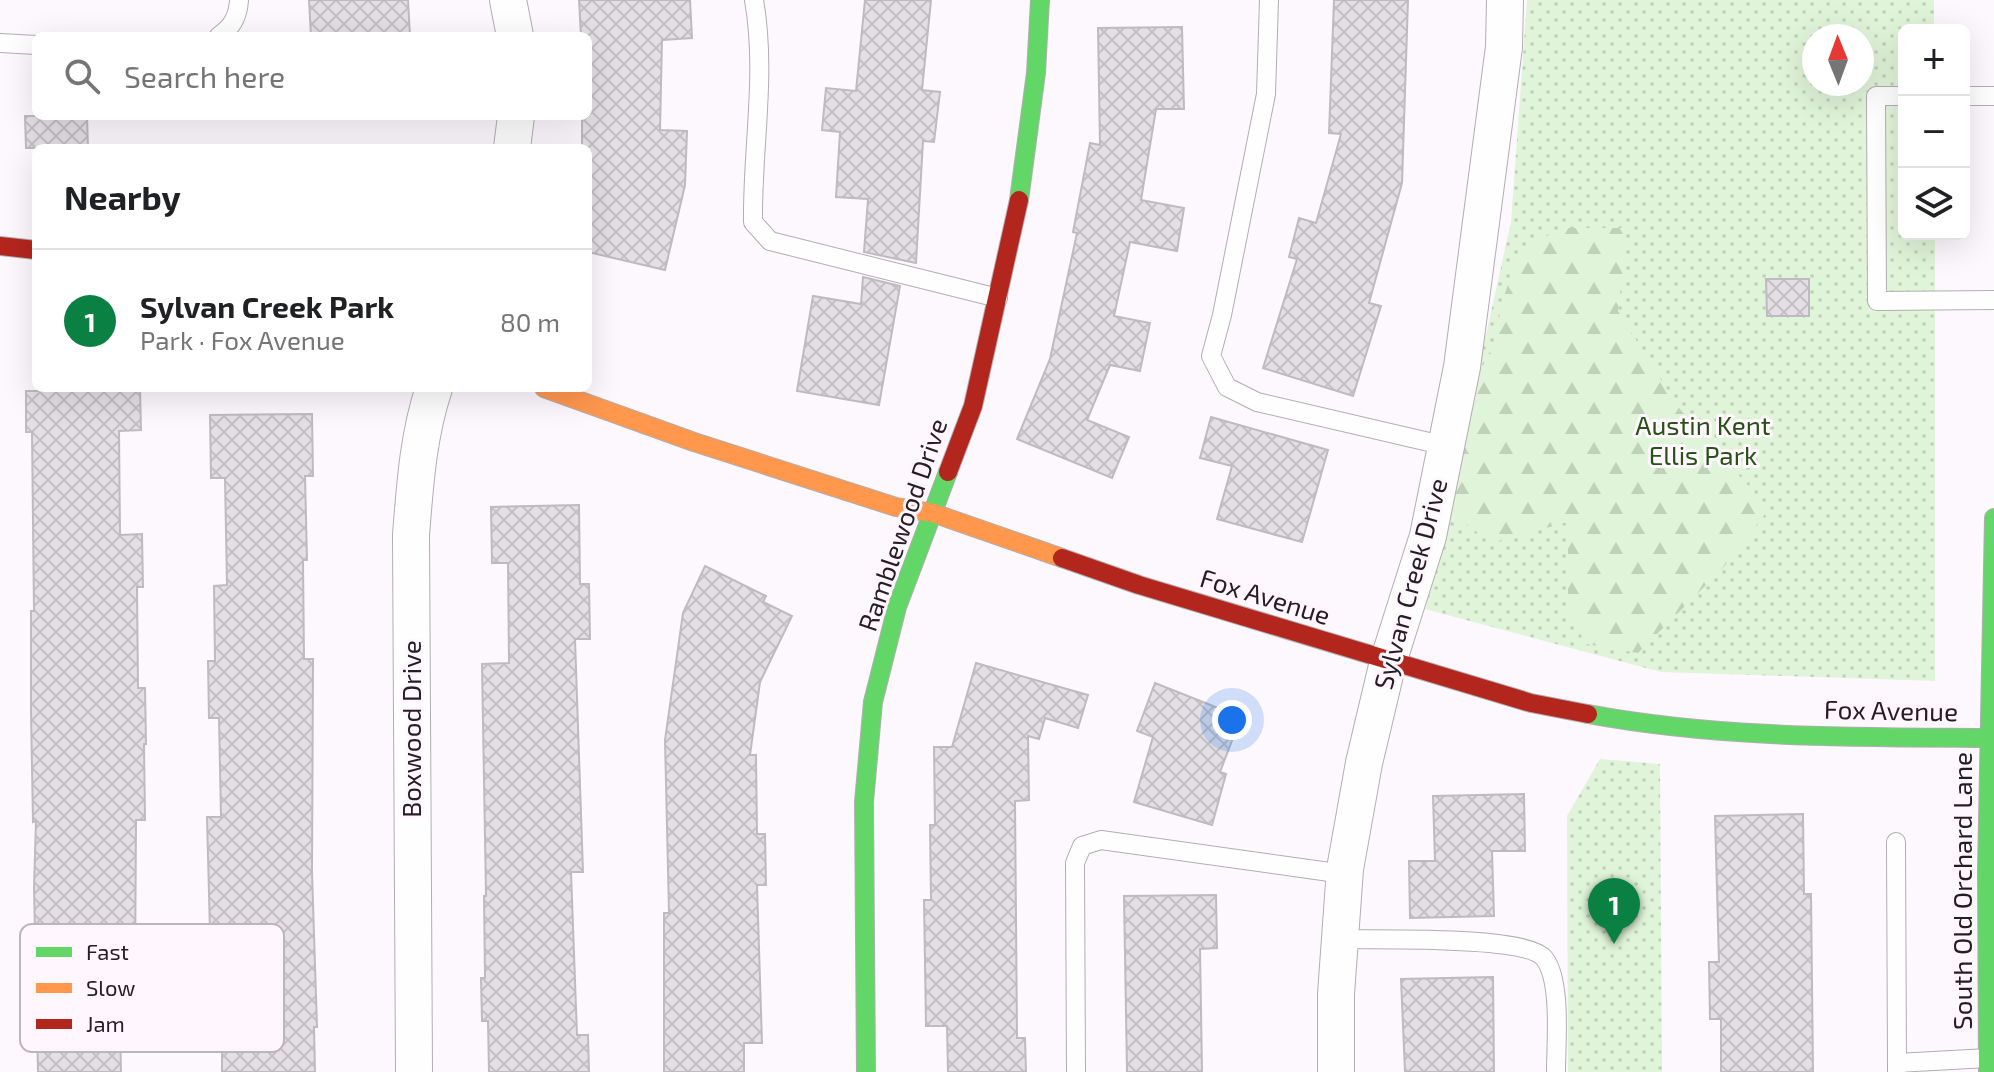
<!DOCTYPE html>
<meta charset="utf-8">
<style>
body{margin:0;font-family:"Exo 2",sans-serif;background:#f6f6f6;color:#202124}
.controls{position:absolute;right:24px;top:24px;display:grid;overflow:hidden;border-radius:12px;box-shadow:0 8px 32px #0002}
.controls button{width:72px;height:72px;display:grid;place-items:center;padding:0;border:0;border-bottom:2px solid #e0e0e0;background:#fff;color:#202124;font:40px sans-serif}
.compass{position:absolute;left:1802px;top:24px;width:72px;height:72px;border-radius:50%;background:#fff;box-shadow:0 8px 32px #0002;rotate:359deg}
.you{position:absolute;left:1232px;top:720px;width:28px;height:28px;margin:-20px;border:6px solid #fff;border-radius:50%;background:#1a73e8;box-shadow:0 0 0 12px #1a73e833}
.badge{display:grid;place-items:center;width:52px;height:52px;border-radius:50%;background:#0b8043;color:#fff;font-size:26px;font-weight:700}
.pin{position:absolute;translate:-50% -66px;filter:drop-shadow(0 2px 4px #0008)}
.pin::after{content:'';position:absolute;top:42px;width:28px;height:24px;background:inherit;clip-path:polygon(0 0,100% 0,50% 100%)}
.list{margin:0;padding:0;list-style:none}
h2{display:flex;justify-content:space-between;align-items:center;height:104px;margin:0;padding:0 32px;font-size:34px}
h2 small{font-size:26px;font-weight:400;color:#757577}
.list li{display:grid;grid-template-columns:52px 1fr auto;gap:24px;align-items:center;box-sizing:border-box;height:144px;padding:0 32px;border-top:2px solid #e0e0e0}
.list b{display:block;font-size:30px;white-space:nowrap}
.list p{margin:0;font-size:26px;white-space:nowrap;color:#757577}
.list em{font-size:26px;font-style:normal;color:#757577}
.icon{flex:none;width:44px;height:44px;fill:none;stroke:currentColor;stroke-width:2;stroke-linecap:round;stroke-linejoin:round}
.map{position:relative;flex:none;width:1994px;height:1072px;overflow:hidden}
.search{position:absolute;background:#fff;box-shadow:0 8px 32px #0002;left:32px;top:32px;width:560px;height:88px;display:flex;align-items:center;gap:20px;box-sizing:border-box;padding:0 28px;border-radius:12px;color:#757577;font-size:30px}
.panel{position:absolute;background:#fff;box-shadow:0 8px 32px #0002;left:32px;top:144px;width:560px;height:248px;border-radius:12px}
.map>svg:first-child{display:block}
</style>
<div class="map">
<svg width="1994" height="1072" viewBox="0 0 1994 1072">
<defs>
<pattern id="green-dots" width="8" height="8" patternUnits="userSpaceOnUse" patternTransform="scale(2)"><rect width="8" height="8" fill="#e0f4d9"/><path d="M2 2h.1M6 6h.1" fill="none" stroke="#c0d1ba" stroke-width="1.8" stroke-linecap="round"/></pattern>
<pattern id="forest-firs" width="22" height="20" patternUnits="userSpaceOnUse" patternTransform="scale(2)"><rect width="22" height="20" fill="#e0f4d9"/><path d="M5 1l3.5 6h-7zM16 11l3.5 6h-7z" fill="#c0d1ba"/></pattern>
<pattern id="building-cross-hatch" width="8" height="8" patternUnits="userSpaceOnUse" patternTransform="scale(2)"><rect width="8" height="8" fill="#e4dfe4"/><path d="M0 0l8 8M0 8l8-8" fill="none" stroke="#c3bfc3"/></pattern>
</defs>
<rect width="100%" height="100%" fill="#fdf8fd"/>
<g fill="url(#green-dots)" fill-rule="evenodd">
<path d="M1527,0H1934V30H1904V234H1935V681L1661,672L1425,609L1511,222ZM1814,36H1862V84H1814Z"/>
<polygon points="1600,759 1660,764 1662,1072 1568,1072 1567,816"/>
</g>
<polygon fill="url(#forest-firs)" points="1562,228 1623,228 1624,260 1618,311 1678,407 1769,509 1723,568 1638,653 1586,644 1568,611 1568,522 1491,543 1441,505 1460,414 1493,345 1504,296 1521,249"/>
<g fill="url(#building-cross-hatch)" stroke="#bfbabf" stroke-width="2">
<polygon points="309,0 408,0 410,36 311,36"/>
<polygon points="579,0 690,0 692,38 662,40 660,130 687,131 685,185 665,270 588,252 588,148 582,148 582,116 588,116 588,36 581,36"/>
<polygon points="865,0 931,0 922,90 940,92 934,142 923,141 916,263 864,252 868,199 836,197 840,132 822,130 826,88 856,91"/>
<polygon points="1334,0 1408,0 1402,183 1369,303 1381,306 1353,396 1263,368 1297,259 1289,257 1299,218 1316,223 1341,134 1329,133"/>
<polygon points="1182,27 1184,109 1156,109 1141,200 1184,208 1177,251 1130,242 1114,316 1150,323 1140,371 1110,365 1087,420 1129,437 1112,478 1017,439 1050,359 1077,233 1073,232 1090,143 1100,145 1098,28"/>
<polygon points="25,116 87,116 88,148 26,148"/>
<polygon points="863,277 900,286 879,405 797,391 813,296 861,304"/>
<polygon points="1766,279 1809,279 1809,316 1767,316"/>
<polygon points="50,388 140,388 141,430 119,431 120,535 142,534 143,587 137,587 138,688 145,688 146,744 144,744 145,820 136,820 135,977 119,978 121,1072 38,1072 34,888 36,821 33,822 31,711 31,611 34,611 32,432 26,432 26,391 50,391"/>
<polygon points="312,414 313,476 305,476 307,560 303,560 304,659 313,659 312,872 317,1027 314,1027 315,1072 222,1072 222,1027 209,1027 209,970 211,970 207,817 221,817 219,718 209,718 208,661 215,661 214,586 227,585 225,478 211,478 210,415"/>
<polygon points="1211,417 1328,450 1302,542 1217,519 1232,466 1200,458"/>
<polygon points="579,505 580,584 589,584 590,639 575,639 583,872 571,872 577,1035 588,1035 589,1072 489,1072 488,1021 482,1021 481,978 485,978 484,896 486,896 482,664 509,663 508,563 492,563 491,507"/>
<polygon points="705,566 766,596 763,602 792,616 760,682 750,755 756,755 757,834 765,834 766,885 757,885 762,1043 744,1043 744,1072 664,1072 664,913 669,913 665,740 683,613"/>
<polygon points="976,663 1088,695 1078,728 1045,718 1039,739 1028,736 1029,800 1015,801 1017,1038 1025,1038 1026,1072 948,1072 947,1026 926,1026 924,900 931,900 930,825 935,825 934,747 952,747"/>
<polygon points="1155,683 1241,717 1220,772 1226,774 1212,825 1134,802 1153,737 1137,731"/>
<polygon points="1524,794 1525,851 1492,851 1494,916 1410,918 1409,861 1435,861 1433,796"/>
<polygon points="1803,814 1804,894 1811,894 1813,1072 1721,1072 1721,1019 1710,1019 1709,962 1719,962 1715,816"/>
<polygon points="1216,895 1217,948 1200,949 1202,1072 1127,1072 1124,896"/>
<polygon points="1493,977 1494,1072 1405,1072 1401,979"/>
</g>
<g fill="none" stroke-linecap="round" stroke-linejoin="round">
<defs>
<g id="lane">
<path d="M754,0C767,74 752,148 753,222L770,241L998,298"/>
<polyline points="1269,0 1266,94 1222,315 1211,356 1227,387 1257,402 1446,446"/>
<path d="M219,36C232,27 238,17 239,0"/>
<polyline points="0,43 36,45"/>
<polyline points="1904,96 1876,96 1877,301 1994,300"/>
<polyline points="1964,96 1994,96"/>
<polyline points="1896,842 1897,1063"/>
<path d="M1340,939C1376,940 1525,935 1544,958C1562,980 1556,1043 1556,1072"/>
<polyline points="1076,1072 1075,863 1082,846 1101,840 1344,874"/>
<polyline points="1897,1072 1897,1063 1988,1058"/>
</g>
<g id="street">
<polyline points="508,0 515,36"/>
<polyline points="512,148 516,116"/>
<path d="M414,1072L411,535C415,485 418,436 434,388"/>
<polyline points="1336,1072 1336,994 1345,869 1364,763 1388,662 1428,536 1462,367 1504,47 1505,0"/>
</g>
<g id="fast">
<polyline points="1019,200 1036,73 1040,0"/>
<path d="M1588,714C1722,739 1859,737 1994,738"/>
<polyline points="866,1072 864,802 873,702 897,607 948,472"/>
<polyline points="1988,1072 1987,870 1994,518"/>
</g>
<polyline id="slow" points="544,388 694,442 896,507 933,513 1062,558"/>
<g id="jam">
<polyline points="0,246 36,250"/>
<polyline points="948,472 973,406 1019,200"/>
<polyline points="1062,558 1139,585 1531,703 1588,714"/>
</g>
</defs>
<use href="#lane" stroke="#b2adb2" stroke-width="20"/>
<use href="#street" stroke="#b2adb2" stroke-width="38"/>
<use href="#fast" stroke="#b2adb2" stroke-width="20"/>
<use href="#slow" stroke="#b2adb2" stroke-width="20"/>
<use href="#jam" stroke="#b2adb2" stroke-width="20"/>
<use href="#lane" stroke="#fffeff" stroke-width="18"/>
<use href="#street" stroke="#fffeff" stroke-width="36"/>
<use href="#fast" stroke="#63d668" stroke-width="18"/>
<use href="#slow" stroke="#ff974d" stroke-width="18"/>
<use href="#jam" stroke="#b3261e" stroke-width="18"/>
</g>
<g text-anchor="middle" stroke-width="6" stroke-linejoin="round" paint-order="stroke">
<g font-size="26" fill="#275116" stroke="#fff6fe">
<text x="1703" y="435">Austin Kent<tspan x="1703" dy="30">Ellis Park</tspan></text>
</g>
<g font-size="26" fill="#231e23" stroke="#fff6fe">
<text transform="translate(903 525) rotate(-71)" y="9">Ramblewood Drive</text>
<text transform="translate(1411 584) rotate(-75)" y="9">Sylvan Creek Drive</text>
<text transform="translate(1265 597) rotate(17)" y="9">Fox Avenue</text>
<text transform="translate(1891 711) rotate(1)" y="9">Fox Avenue</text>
<text transform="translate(412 729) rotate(-90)" y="9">Boxwood Drive</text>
<text transform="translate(1963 891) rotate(-90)" y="9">South Old Orchard Lane</text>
</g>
</g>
<rect x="20" y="924" width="264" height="128" rx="12" fill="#fff6fe" stroke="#bdb5bc" stroke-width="2"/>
<rect x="36" y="947" width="36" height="10" fill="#63d668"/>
<rect x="36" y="983" width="36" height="10" fill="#ff974d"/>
<rect x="36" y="1019" width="36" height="10" fill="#b3261e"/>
<g font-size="22" fill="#231e23">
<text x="86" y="960">Fast</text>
<text x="86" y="996">Slow</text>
<text x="86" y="1032">Jam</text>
</g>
</svg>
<div class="controls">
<button>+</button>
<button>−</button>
<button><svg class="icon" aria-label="layers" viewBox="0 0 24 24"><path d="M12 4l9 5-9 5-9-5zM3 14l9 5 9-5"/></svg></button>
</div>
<svg class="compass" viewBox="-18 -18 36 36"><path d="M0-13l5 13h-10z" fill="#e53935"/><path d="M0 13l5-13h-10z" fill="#757577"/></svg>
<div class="you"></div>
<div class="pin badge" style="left:1614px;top:944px">1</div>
<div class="search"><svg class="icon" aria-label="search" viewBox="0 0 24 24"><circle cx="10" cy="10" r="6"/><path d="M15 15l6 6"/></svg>Search here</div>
<section class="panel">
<h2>Nearby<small></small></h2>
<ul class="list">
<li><span class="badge">1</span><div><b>Sylvan Creek Park</b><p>Park · Fox Avenue</p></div><em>80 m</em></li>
</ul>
</section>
</div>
